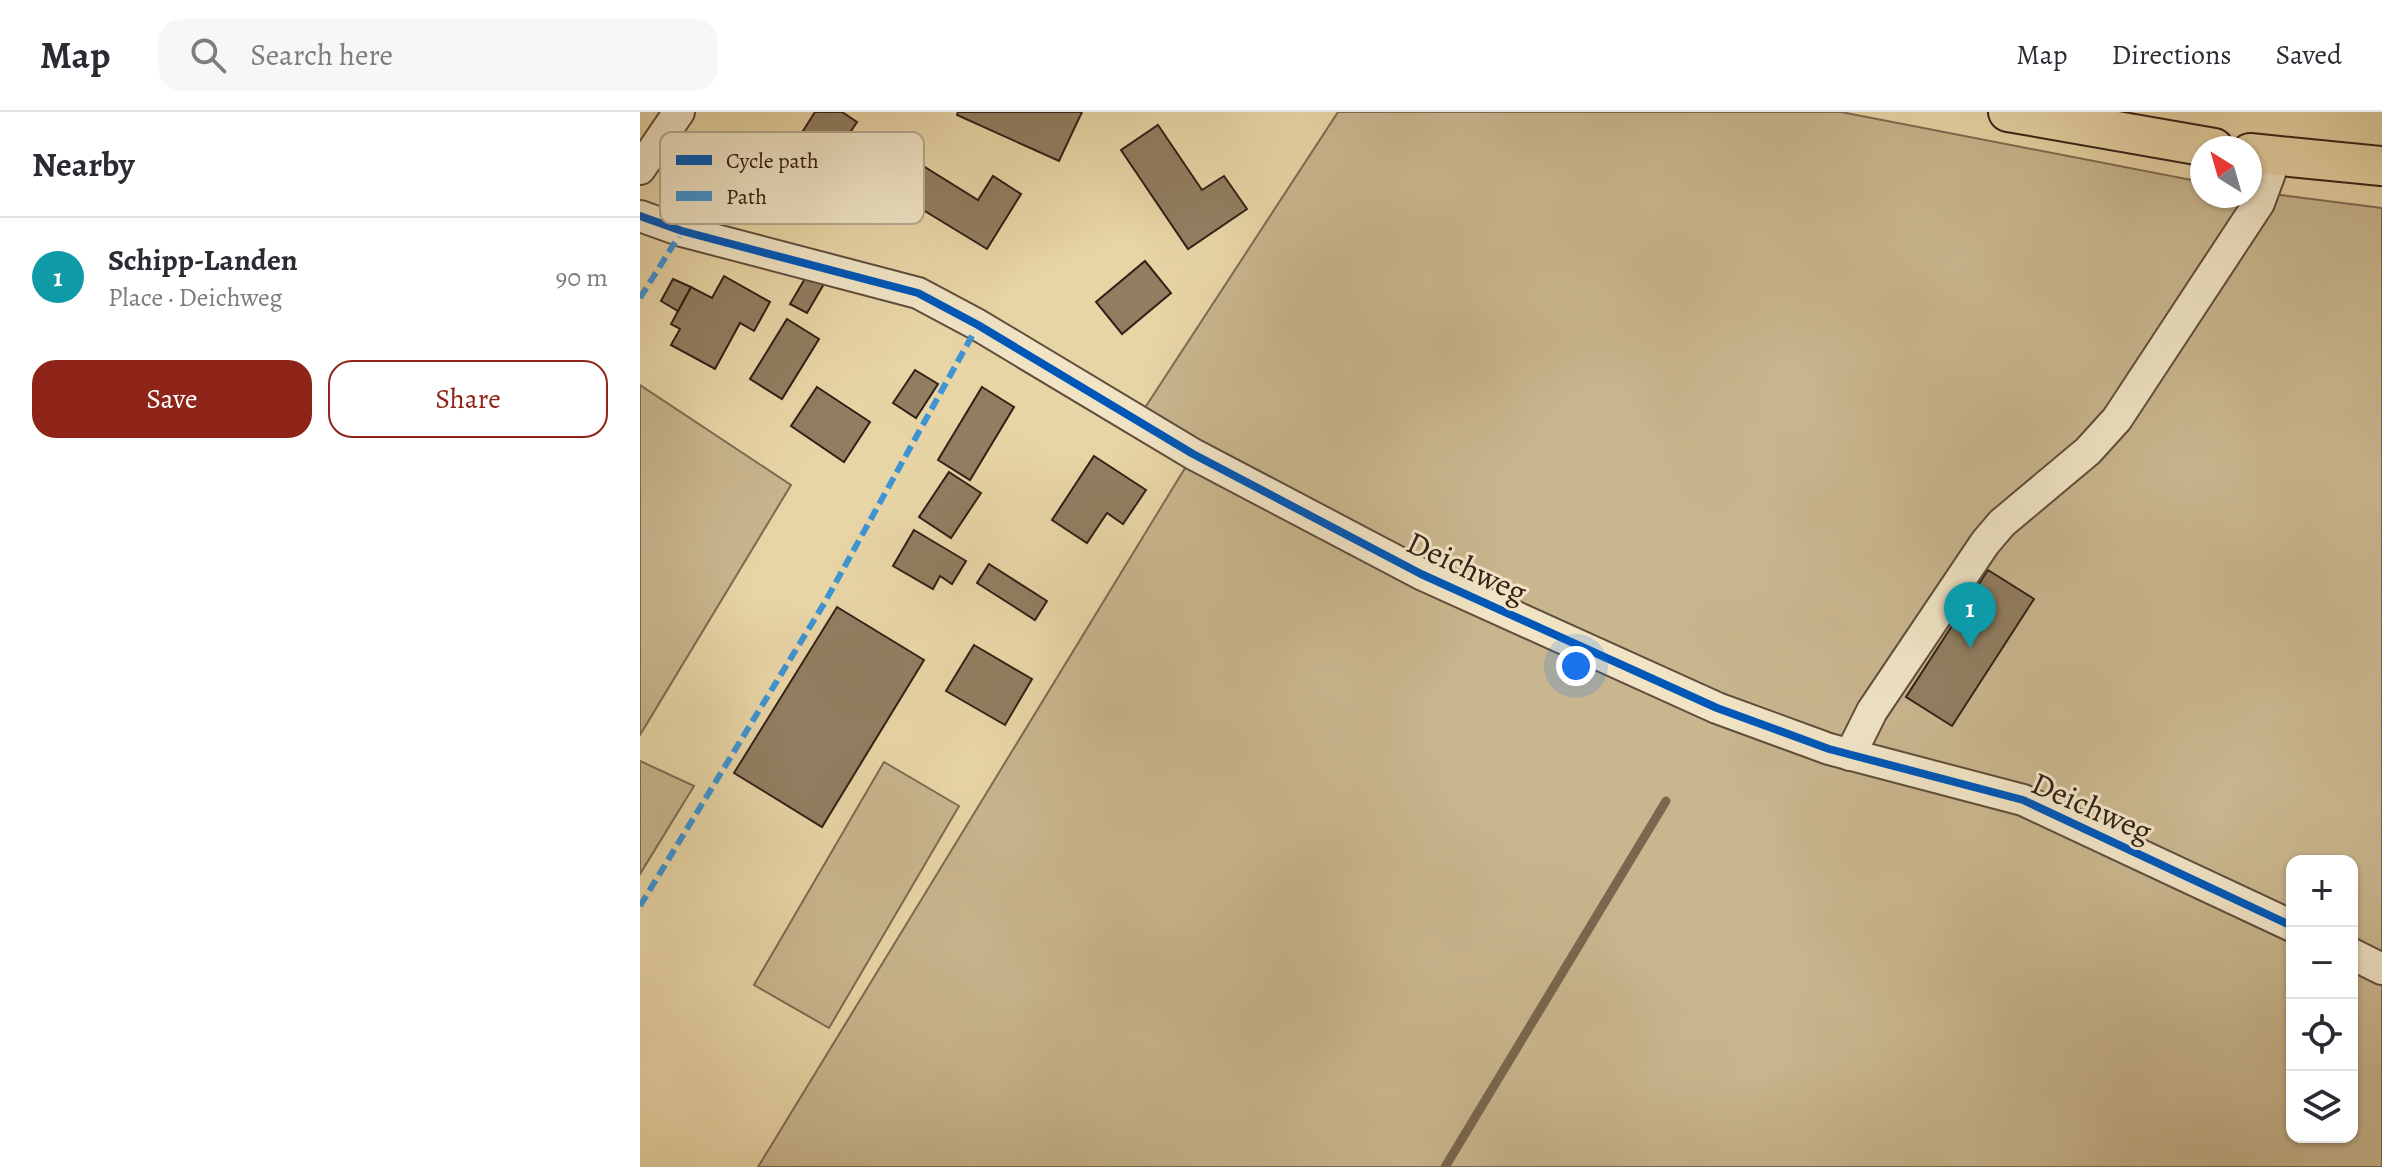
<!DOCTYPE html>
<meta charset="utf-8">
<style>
body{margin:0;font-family:Alegreya,serif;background:#f7f7f7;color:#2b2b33}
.controls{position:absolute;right:24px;bottom:24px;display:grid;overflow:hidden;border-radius:16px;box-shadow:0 2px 6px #0004}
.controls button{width:72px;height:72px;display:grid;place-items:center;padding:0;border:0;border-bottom:2px solid #e1e1e2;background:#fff;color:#2b2b33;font:40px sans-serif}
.compass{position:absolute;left:1550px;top:24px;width:72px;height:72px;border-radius:50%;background:#fff;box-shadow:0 2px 6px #0004;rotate:323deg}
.you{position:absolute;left:936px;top:554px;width:28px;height:28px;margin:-20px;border:6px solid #fff;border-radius:50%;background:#1a73e8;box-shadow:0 0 0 12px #1a73e833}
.badge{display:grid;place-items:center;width:52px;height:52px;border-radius:50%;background:#8f2418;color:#fff;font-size:26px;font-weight:700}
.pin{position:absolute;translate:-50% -66px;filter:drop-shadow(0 2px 4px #0008)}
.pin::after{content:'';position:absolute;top:42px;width:28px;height:24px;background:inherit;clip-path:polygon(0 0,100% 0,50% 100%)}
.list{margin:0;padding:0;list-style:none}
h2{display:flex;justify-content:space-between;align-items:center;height:104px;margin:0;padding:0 32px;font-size:34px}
h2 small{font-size:26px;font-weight:400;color:#7c7c81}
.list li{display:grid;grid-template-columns:52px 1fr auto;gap:24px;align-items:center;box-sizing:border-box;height:120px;padding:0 32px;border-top:2px solid #e1e1e2}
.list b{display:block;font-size:30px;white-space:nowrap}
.list p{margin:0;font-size:26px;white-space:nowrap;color:#7c7c81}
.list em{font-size:26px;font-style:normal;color:#7c7c81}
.actions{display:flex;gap:16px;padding:24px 32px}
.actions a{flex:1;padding:18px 0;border:2px solid #8f2418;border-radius:24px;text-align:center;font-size:28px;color:#8f2418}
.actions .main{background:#8f2418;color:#fff}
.icon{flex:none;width:44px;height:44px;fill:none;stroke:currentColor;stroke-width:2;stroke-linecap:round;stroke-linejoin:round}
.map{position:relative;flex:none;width:1742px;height:1055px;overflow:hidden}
header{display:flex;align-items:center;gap:48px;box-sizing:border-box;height:112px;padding:0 40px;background:#fff;border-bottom:2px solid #e1e1e2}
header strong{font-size:38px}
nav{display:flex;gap:44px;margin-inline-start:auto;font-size:28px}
.search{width:560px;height:72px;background:#f7f7f7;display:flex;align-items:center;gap:20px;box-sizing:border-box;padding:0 28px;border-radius:24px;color:#7c7c81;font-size:30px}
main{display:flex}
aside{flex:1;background:#fff}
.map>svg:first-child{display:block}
</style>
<header>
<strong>Map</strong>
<div class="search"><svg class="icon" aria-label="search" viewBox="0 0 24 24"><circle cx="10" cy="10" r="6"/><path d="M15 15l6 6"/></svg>Search here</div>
<nav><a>Map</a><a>Directions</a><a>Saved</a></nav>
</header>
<main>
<aside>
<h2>Nearby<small></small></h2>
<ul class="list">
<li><span class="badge" style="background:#0f9aa8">1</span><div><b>Schipp-Landen</b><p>Place · Deichweg</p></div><em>90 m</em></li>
</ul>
<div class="actions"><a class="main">Save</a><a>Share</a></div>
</aside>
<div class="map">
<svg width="1742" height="1055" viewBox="0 0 1742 1055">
<rect width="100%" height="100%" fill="#e8d5a6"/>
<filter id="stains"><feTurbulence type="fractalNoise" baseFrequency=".0025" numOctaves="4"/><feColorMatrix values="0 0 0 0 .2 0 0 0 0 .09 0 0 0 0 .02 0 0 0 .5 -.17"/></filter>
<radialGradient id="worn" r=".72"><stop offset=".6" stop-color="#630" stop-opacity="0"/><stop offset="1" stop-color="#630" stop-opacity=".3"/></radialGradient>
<g fill="#c9b68e" stroke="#7e6b52" stroke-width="2" fill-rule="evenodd">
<path d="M698,0H1201L1562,70V84H1610V79L1742,96V1055H118L553,343L497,308ZM1652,749H1712V1025H1652Z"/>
<polygon points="0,273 151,373 0,623"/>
<polygon points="0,649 54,674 0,762"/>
<polygon points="244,650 319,694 189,916 114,873"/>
</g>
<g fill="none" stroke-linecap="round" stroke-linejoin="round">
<polyline stroke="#7a674f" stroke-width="9" points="805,1055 1026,689"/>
</g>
<g fill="#917e61" stroke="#332017" stroke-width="2">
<polygon points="175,0 202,0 217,10 168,84 135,63"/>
<polygon points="318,0 442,0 419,49 317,3"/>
<polygon points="518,13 562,78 584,64 607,97 548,137 481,38"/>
<polygon points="272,47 338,88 353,64 381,82 347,137 252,79"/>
<polygon points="505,149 531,181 482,222 456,190"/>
<polygon points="167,163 184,172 167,201 150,192"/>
<polygon points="84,164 130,190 114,219 100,211 75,257 31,233 40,217 31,212 51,175 72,186"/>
<polygon points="33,167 51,175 38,199 21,189"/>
<polygon points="147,207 179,227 142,287 110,267"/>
<polygon points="275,258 298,272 276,306 253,291"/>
<polygon points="177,275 230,310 204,350 151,314"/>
<polygon points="342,275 374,295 330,368 298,348"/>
<polygon points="454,344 506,378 483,412 467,401 447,431 412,408"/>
<polygon points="309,360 341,381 311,426 279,405"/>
<polygon points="274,418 326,449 312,472 300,464 293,477 253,454"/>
<polygon points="349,452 407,489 395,508 337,471"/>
<polygon points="1348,458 1394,487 1312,614 1266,585"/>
<polygon points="197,495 284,548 182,715 94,661"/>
<polygon points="334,533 392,567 365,613 306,579"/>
</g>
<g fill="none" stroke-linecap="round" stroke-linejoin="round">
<defs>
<g id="minor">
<polyline points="0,57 39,0"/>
<polyline points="0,104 42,119 278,181 338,213 553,342 781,462 1077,596 1189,637 1383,688 1652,814"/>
<polyline points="1210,643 1232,599 1345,431 1362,411 1448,339 1477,307 1619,91 1636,45"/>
<polyline points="1712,842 1742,857"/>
</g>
<g id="major">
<polyline points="1368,0 1574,36"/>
<polyline points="1610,41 1742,54"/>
</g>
</defs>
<use href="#minor" stroke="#604d3b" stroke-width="34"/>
<use href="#major" stroke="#332017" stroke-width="42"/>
<use href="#minor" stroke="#f0e4c5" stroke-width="30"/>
<use href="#major" stroke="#e8d5a6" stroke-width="38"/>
<g stroke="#3d94d4" stroke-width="6" stroke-dasharray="12 6" stroke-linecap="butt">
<polyline points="0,186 42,119"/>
<polyline points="0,794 185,490 338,213"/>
</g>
<defs>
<polyline id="cycleway" points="0,104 42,119 278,181 338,213 553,342 781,462 1077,596 1189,637 1383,688 1652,814"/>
</defs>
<use href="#cycleway" stroke="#f0e4c5" stroke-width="13"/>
<use href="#cycleway" stroke="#0057b8" stroke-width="8"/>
</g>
<g text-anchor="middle" stroke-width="6" stroke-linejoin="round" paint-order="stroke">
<g font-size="32" fill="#332017" stroke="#f0e4c5">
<text transform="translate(827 455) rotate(25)" y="11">Deichweg</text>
<text transform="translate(1452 695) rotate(24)" y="11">Deichweg</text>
</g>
</g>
<rect x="20" y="20" width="264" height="92" rx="12" fill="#f0e4c5" stroke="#b7a991" stroke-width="2"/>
<rect x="36" y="43" width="36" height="10" fill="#0057b8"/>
<rect x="36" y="79" width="36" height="10" fill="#3d94d4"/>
<g font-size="22" fill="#332017">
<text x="86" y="56">Cycle path</text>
<text x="86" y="92">Path</text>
</g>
<rect width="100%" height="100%" filter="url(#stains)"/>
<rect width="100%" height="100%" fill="url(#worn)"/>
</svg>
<div class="controls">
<button>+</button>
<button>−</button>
<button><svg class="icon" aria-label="locate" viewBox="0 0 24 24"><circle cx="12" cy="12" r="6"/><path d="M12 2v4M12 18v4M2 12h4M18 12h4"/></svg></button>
<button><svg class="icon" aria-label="layers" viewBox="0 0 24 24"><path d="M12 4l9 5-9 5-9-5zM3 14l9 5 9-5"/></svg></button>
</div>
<svg class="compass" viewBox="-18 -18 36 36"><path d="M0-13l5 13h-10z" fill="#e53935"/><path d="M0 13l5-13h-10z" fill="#7c7c81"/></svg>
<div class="you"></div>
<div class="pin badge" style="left:1330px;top:536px;background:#0f9aa8">1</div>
</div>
</main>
